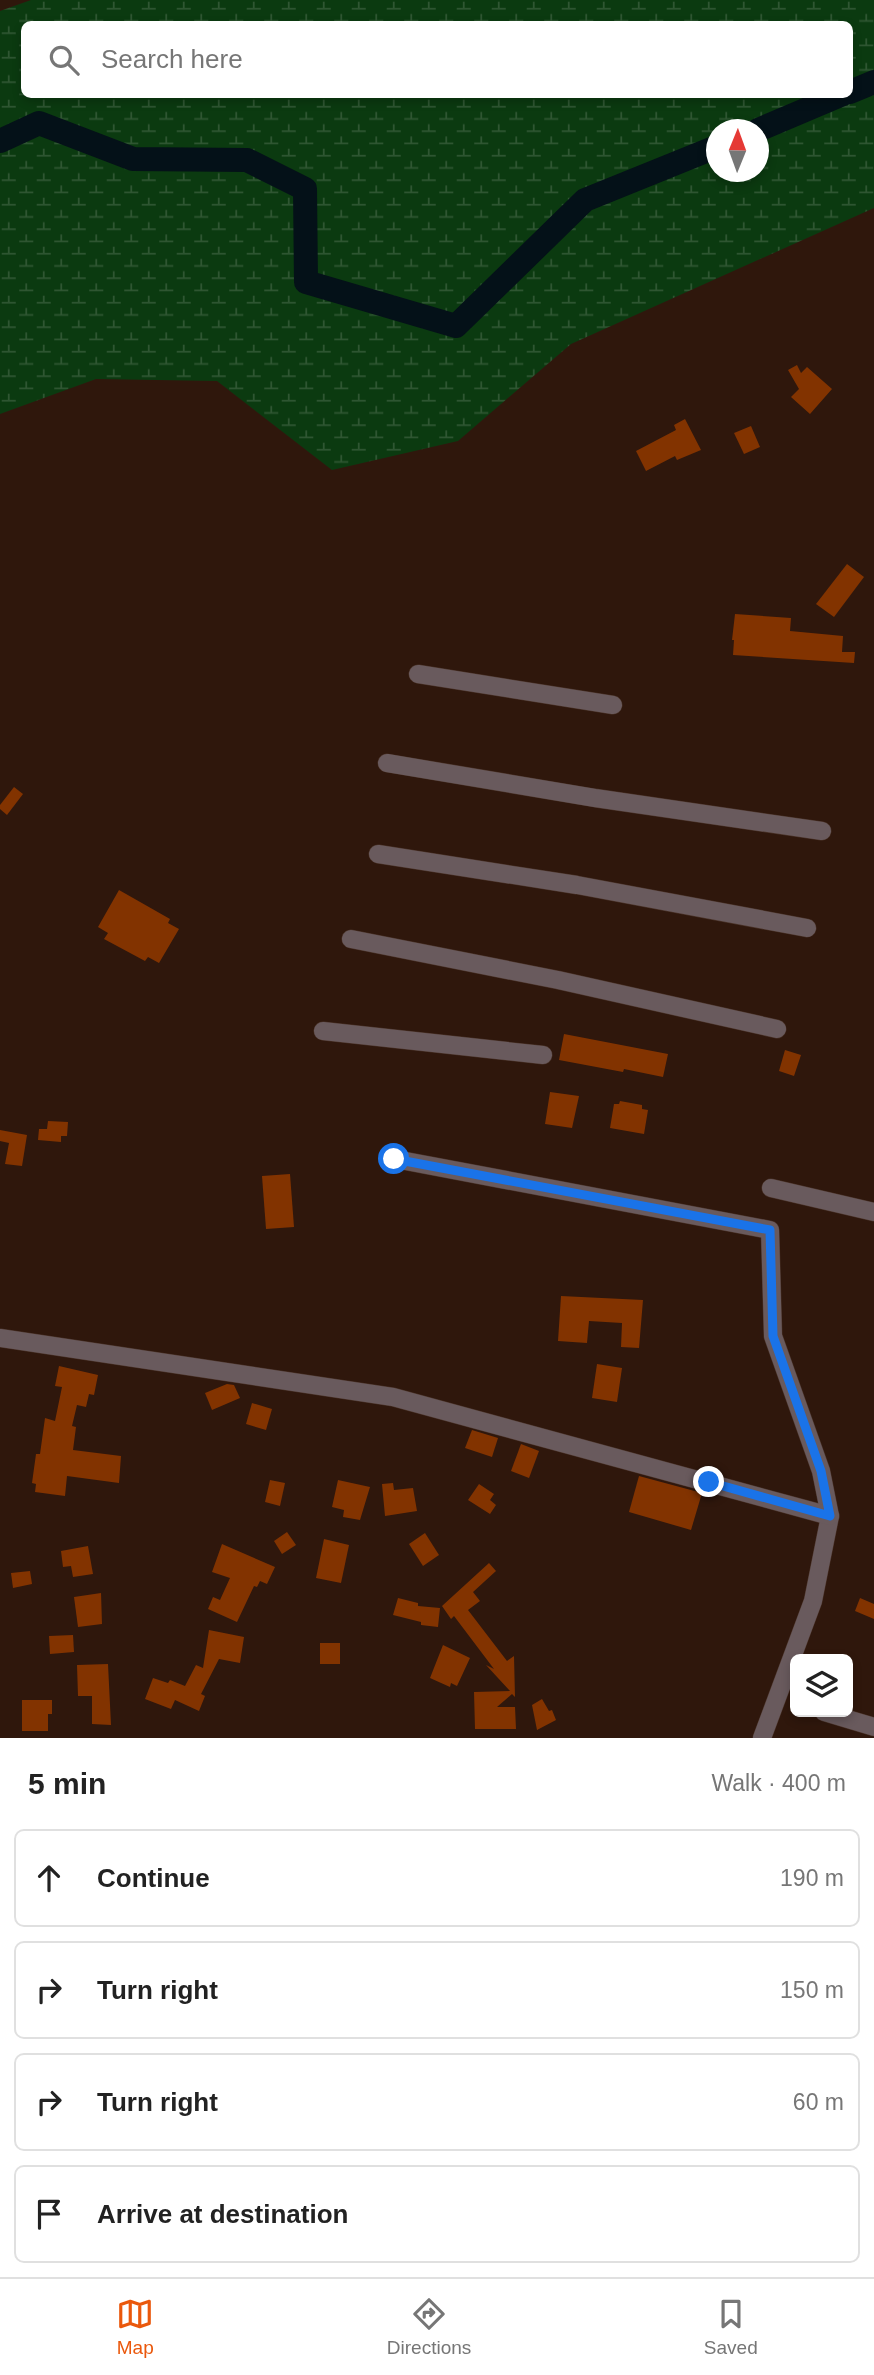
<!DOCTYPE html>
<meta charset="utf-8">
<style>
body{margin:0;font-family:Arial,sans-serif;background:#f6f6f6;color:#222}
.controls{position:absolute;right:21px;bottom:21px;display:grid;overflow:hidden;border-radius:10px;box-shadow:0 4px 10px #0003}
.controls button{width:63px;height:63px;display:grid;place-items:center;padding:0;border:0;border-bottom:2px solid #e0e0e0;background:#fff;color:#222;font:35px sans-serif}
.compass{position:absolute;left:706px;top:119px;width:63px;height:63px;border-radius:50%;background:#fff;box-shadow:0 4px 10px #0003;rotate:1deg}
.stop{position:absolute;width:21px;height:21px;margin:-16px;border:5px solid #1a73e8;border-radius:50%;background:#fff}
.stop.end{background:#1a73e8;border-color:#fff;box-shadow:0 2px 7px #0008}
.list{margin:0;padding:0;list-style:none}
h2{display:flex;justify-content:space-between;align-items:center;height:91px;margin:0;padding:0 28px;font-size:30px}
h2 small{font-size:23px;font-weight:400;color:#767676}
.list li{display:grid;grid-template-columns:46px 1fr auto;gap:21px;align-items:center;box-sizing:border-box;height:98px;margin:0 14px 14px;padding:0 14px;border:2px solid #e0e0e0;border-radius:10px}
.list b{display:block;font-size:26px;white-space:nowrap}
.list em{font-size:23px;font-style:normal;color:#767676}
.icon{flex:none;width:38px;height:38px;fill:none;stroke:currentColor;stroke-width:2;stroke-linecap:round;stroke-linejoin:round}
.map{position:relative;flex:none;width:874px;height:1738px;overflow:hidden}
.search{position:absolute;background:#fff;box-shadow:0 4px 10px #0003;left:21px;right:21px;top:21px;height:77px;display:flex;align-items:center;gap:18px;box-sizing:border-box;padding:0 24px;border-radius:10px;color:#767676;font-size:26px}
.sheet{height:539px;background:#fff}
nav{display:flex;justify-content:space-around;align-items:center;box-sizing:border-box;height:98px;border-top:2px solid #e0e0e0;background:#fff;font-size:19px;color:#767676}
nav a{display:grid;justify-items:center;gap:4px}
nav .on{color:#ea580c}
.map>svg:first-child{display:block}
</style>
<div class="map">
<svg width="874" height="1738" viewBox="0 0 874 1738">
<defs>
<pattern id="wetland-marsh" width="20" height="14" patternUnits="userSpaceOnUse" patternTransform="scale(1.75)"><rect width="20" height="14" fill="#0b3a10"/><path d="M1 5h8M5 5V1M11 12h8M15 12V8" fill="none" stroke="#2f5632"/></pattern>
</defs>
<rect width="100%" height="100%" fill="#2f170c"/>
<path fill="url(#wetland-marsh)" fill-rule="evenodd" d="M31,0H874V208L571,344L458,441L332,470L217,381L96,379L0,414V11ZM24,24H850V94H24ZM716,130H758V172H716Z"/>
<g fill="none" stroke-linecap="round" stroke-linejoin="round">
<g stroke="#041118" stroke-width="24">
<polyline points="850,92 874,82"/>
<polyline points="758,130 843,94"/>
<polyline points="0,141 39,123 133,159 247,160 305,189 306,282 456,326 585,200 716,147"/>
</g>
</g>
<g fill="#823300">
<polygon points="797,365 801,373 807,367 832,389 810,414 791,397 799,389 788,370"/>
<polygon points="685,419 701,450 677,460 675,456 646,471 636,451 676,430 674,425"/>
<polygon points="751,426 760,447 744,454 734,433"/>
<polygon points="847,564 864,577 834,617 816,604"/>
<polygon points="735,614 791,618 790,631 843,636 842,652 855,652 854,663 733,655 734,640 732,640"/>
<polygon points="14,787 23,794 7,815 0,809 0,805"/>
<polygon points="119,890 170,919 168,923 179,929 159,963 148,957 145,961 104,939 108,933 98,927"/>
<polygon points="564,1034 668,1054 663,1077 624,1069 623,1072 559,1060"/>
<polygon points="785,1050 801,1055 794,1076 779,1071"/>
<polygon points="550,1092 579,1096 572,1128 545,1124"/>
<polygon points="620,1101 642,1105 642,1109 648,1110 644,1134 610,1128 614,1104 619,1104"/>
<polygon points="48,1121 68,1122 67,1136 61,1136 61,1142 38,1140 39,1129 47,1129"/>
<polygon points="0,1130 27,1135 22,1166 5,1164 9,1143 0,1141"/>
<polygon points="290,1174 294,1227 266,1229 262,1176"/>
<polygon points="561,1296 643,1300 639,1348 621,1347 622,1323 589,1321 587,1343 558,1341"/>
<polygon points="597,1364 622,1368 617,1402 592,1398"/>
<polygon points="59,1366 98,1375 94,1395 89,1394 86,1407 77,1405 72,1426 76,1427 73,1450 121,1456 119,1483 67,1476 65,1496 35,1492 36,1484 32,1483 36,1454 40,1454 45,1418 55,1421 62,1387 55,1386"/>
<polygon points="227,1384 234,1385 240,1398 212,1410 205,1393"/>
<polygon points="252,1403 272,1409 266,1430 246,1424"/>
<polygon points="472,1430 498,1438 492,1457 465,1448"/>
<polygon points="521,1444 539,1451 529,1478 511,1471"/>
<polygon points="639,1476 702,1493 691,1530 629,1512"/>
<polygon points="270,1480 285,1483 280,1506 265,1502"/>
<polygon points="338,1480 370,1487 360,1520 343,1517 344,1510 332,1507"/>
<polygon points="393,1483 394,1490 413,1488 417,1511 385,1516 382,1484"/>
<polygon points="479,1484 494,1494 490,1500 496,1505 490,1514 468,1500"/>
<polygon points="287,1532 296,1545 282,1554 274,1541"/>
<polygon points="425,1533 439,1555 423,1566 409,1544"/>
<polygon points="324,1539 349,1545 341,1583 316,1578"/>
<polygon points="222,1544 275,1567 267,1584 260,1581 257,1587 254,1586 237,1622 208,1609 213,1597 220,1600 230,1578 212,1572"/>
<polygon points="88,1546 93,1574 73,1577 71,1566 63,1567 61,1551"/>
<polygon points="489,1563 496,1571 473,1592 480,1601 468,1610 507,1661 514,1656 515,1697 512,1694 497,1707 515,1707 516,1729 475,1729 474,1692 510,1691 486,1665 494,1669 454,1616 451,1619 442,1606"/>
<polygon points="30,1571 32,1584 13,1588 11,1573"/>
<polygon points="101,1593 102,1624 78,1627 74,1597"/>
<polygon points="398,1598 418,1603 418,1606 440,1608 438,1627 421,1625 421,1622 393,1615"/>
<polygon points="860,1598 874,1604 874,1619 855,1611"/>
<polygon points="209,1630 244,1637 240,1663 219,1659 201,1694 205,1696 199,1711 175,1700 171,1709 145,1699 153,1678 168,1683 170,1680 185,1686 196,1665 203,1668"/>
<polygon points="73,1635 74,1652 50,1654 49,1636"/>
<rect x="320" y="1643" width="20" height="21"/>
<polygon points="443,1645 470,1658 457,1686 451,1683 450,1687 430,1678"/>
<polygon points="108,1664 111,1725 92,1724 92,1696 78,1696 77,1665"/>
<polygon points="542,1699 549,1711 552,1710 556,1720 537,1730 532,1705"/>
<polygon points="22,1700 52,1700 52,1714 48,1714 48,1731 22,1731"/>
</g>
<g fill="none" stroke-linecap="round" stroke-linejoin="round">
<defs>
<g id="minor">
<polyline points="418,674 613,705"/>
<polyline points="387,763 595,798 822,831"/>
<polyline points="378,854 577,885 807,928"/>
<polyline points="351,939 558,980 777,1029"/>
<polyline points="323,1031 543,1055"/>
<polyline points="395,1159 770,1230 773,1336 821,1471 830,1516 813,1601 762,1738"/>
<polyline points="771,1188 874,1212"/>
<polyline points="0,1338 393,1397 830,1516"/>
<polyline points="824,1712 874,1727"/>
</g>
</defs>
<use href="#minor" stroke="#4b342a" stroke-width="19"/>
<use href="#minor" stroke="#695a5d" stroke-width="18"/>
</g>
<g fill="none" stroke-linecap="round" stroke-linejoin="round">
<polyline stroke="#1a73e8" stroke-width="9" points="394,1159 770,1230 773,1336 821,1471 830,1516 709,1482"/>
</g>
</svg>
<div class="controls">
<button><svg class="icon" aria-label="layers" viewBox="0 0 24 24"><path d="M12 4l9 5-9 5-9-5zM3 14l9 5 9-5"/></svg></button>
</div>
<svg class="compass" viewBox="-18 -18 36 36"><path d="M0-13l5 13h-10z" fill="#e53935"/><path d="M0 13l5-13h-10z" fill="#767676"/></svg>
<div class="stop" style="left:394px;top:1159px"></div>
<div class="stop end" style="left:709px;top:1482px"></div>
<div class="search"><svg class="icon" aria-label="search" viewBox="0 0 24 24"><circle cx="10" cy="10" r="6"/><path d="M15 15l6 6"/></svg>Search here</div>
</div>
<section class="sheet">
<h2>5 min<small>Walk · 400 m</small></h2>
<ul class="list">
<li><svg class="icon" aria-label="ahead" viewBox="0 0 24 24"><path d="M12 20V5M6 11l6-6 6 6"/></svg><div><b>Continue</b></div><em>190 m</em></li>
<li><svg class="icon" aria-label="right" viewBox="0 0 24 24"><path d="M7 20v-9h11M14 6l5 5-5 5"/></svg><div><b>Turn right</b></div><em>150 m</em></li>
<li><svg class="icon" aria-label="right" viewBox="0 0 24 24"><path d="M7 20v-9h11M14 6l5 5-5 5"/></svg><div><b>Turn right</b></div><em>60 m</em></li>
<li><svg class="icon" aria-label="arrive" viewBox="0 0 24 24"><path d="M6 21V4h12l-3 4 3 4H6"/></svg><div><b>Arrive at destination</b></div></li>
</ul>
</section>
<nav>
<a class="on"><svg class="icon" aria-label="map" viewBox="0 0 24 24"><path d="M3 6l6-2 6 2 6-2v14l-6 2-6-2-6 2zM9 4v14M15 6v14"/></svg>Map</a>
<a><svg class="icon" aria-label="directions" viewBox="0 0 24 24"><path d="M12 3l9 9-9 9-9-9zM9 14v-3h6M13 9l2 2-2 2"/></svg>Directions</a>
<a><svg class="icon" aria-label="saved" viewBox="0 0 24 24"><path d="M7 4h10v16l-5-4-5 4z"/></svg>Saved</a>
</nav>
